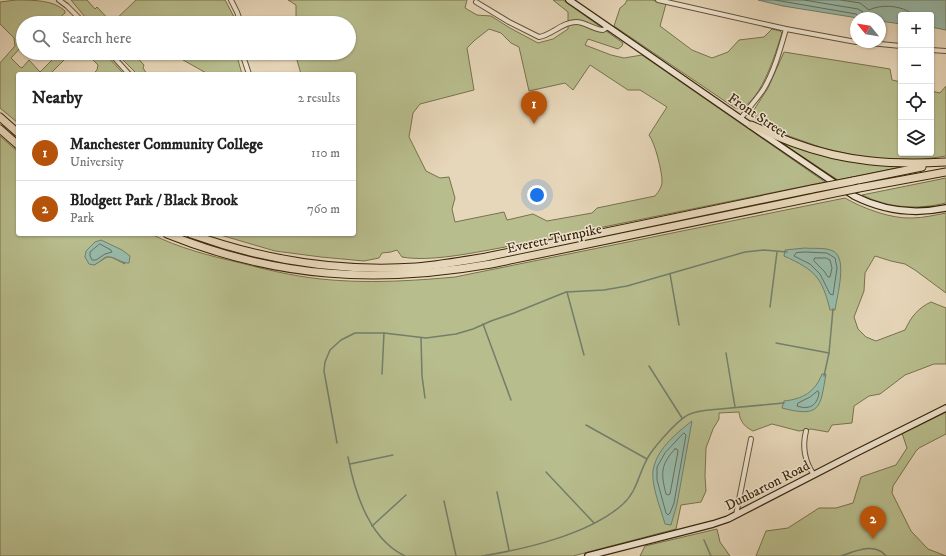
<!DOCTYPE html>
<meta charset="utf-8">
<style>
body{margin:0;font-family:"IM FELL DW Pica",serif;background:#f6f6f6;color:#222}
.controls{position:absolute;right:12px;top:12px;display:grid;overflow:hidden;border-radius:4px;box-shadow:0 1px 3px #0004}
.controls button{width:36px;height:36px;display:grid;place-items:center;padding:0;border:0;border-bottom:1px solid #e0e0e0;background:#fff;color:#222;font:20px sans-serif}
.compass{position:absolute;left:850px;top:12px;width:36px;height:36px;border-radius:50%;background:#fff;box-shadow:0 1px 3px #0004;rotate:300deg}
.you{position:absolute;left:537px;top:195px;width:14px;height:14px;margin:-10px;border:3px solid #fff;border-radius:50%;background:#1a73e8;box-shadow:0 0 0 6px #1a73e833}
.badge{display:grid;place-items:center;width:26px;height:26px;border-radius:50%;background:#b45309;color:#fff;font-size:13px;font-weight:700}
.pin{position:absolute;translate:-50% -33px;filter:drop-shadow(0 1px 2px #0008)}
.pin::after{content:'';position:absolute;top:21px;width:14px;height:12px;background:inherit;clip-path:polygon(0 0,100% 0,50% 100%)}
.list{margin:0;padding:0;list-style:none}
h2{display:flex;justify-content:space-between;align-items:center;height:52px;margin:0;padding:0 16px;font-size:17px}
h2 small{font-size:13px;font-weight:400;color:#767676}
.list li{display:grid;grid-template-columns:26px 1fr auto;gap:12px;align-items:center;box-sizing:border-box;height:56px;padding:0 16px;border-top:1px solid #e0e0e0}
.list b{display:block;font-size:15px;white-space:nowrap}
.list p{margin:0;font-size:13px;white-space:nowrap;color:#767676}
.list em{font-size:13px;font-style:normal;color:#767676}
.icon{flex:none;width:22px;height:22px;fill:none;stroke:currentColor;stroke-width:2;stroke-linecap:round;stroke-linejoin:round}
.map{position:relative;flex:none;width:946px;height:556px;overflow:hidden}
.search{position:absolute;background:#fff;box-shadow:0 1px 3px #0004;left:16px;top:16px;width:340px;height:44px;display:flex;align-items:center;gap:10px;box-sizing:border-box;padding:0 14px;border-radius:22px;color:#767676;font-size:15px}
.panel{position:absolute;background:#fff;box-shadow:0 1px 3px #0004;left:16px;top:72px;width:340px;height:164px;border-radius:4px}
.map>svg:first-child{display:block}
</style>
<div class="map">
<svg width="946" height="556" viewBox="0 0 946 556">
<rect width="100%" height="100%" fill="#e7d7ba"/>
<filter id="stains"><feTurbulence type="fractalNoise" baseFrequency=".005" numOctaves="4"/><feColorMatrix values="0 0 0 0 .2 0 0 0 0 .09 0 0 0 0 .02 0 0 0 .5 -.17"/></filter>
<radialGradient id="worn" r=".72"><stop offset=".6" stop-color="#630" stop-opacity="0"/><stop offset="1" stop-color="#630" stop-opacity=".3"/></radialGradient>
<g fill="#b8bd8d" stroke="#78724c" fill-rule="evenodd">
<path d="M16,0C33,0 54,0 65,11V13L56,21L52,17L46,23H23V45L11,58L20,67L22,68L29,60L40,72L59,53H71L50,74H18V123L0,108V63L15,46L14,38L0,24V2Z"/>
<polygon points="71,0 87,0 95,9 97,7 112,23 136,0 225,0 234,17 234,23 147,23 146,22 145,23 90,23"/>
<path d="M288,0H467L465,8L477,15L491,16L510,28L538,43L553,39L568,29V12L553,0H563L623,43L622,46L618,49L588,39L585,45L611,55L624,58L642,55L825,182L500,248C472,253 430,262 402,257L397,250L391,252L382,253L379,258L364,261L321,257L275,251L217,234H354V74H301L297,60V53H349V23H296V5ZM489,29L501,33L511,43L519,47L529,91L565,83L573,90L590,65L628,90H640L667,107L649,135C655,143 662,171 662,181C662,187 659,191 655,196L597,208L592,213L547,221L533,214L507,220L504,212L455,222L452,209L455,198L449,177L440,178L426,171L409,137L413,113L420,104L474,90L467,48L475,40Z"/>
<path d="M627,0H652L666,4L660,26L692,50L712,58L728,52L739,40L764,37L772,29L780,31L782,33C776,51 759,111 735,108L614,26L620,8L625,4Z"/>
<polygon points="784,52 890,69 892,80 901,82 901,153 931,153 931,91 940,93 946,86 946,156 911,161 866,158 823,148 783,134 757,120 752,113 768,88"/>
<polygon points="86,53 104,53 122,72 122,74 93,74 97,70 98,65"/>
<polygon points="116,53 133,53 144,65 143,68 147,74 137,74"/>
<polygon points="176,53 236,53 242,74 208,74 183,60"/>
<path d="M0,136L18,152V234H151C179,248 210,256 241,263C256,267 272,271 288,274C343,285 400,282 455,277L845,198C862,208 891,219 912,218C923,218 935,215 946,213V293L915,270L905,264L891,261L875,256L865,273L864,291L854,317L858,329L866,337L876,341L905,330C911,317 918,308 931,302L946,308V364H934L905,375L880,394L869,396L854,406L852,423L832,425L828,432L811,429L799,431L772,424L753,431C745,427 740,422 739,412L719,413V419L713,429L706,448L705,476L706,491L701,502L681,505L676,529L573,556H0ZM101,240L125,264L111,257H107L94,265Z"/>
<path d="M774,138C797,146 819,155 842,160C860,164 878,165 897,166V168L838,180Z"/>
<path d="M946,178V203C916,210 889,208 862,195Z"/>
<polygon points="946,412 946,434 919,448 916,451 893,486 892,493 911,531 928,549 946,556 756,556 766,531 788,528 819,508 836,508 853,503 861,477 896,465 907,448 902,433"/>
<polygon points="717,529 720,542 730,556 640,556 645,546"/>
</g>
<g fill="#98baaa" stroke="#727f6a">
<polygon points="758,0 946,0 946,30 931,27 931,15 901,15 901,24 880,21 880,18 858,18 783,6"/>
<path d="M101,240L122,250L130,256L129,263C122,264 113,255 106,257C102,259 99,263 94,265L89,264L85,257L86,251L95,242Z"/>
<path d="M805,248C813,249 825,247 833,251C848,258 837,296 835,310H830C822,277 815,270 784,256L785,250Z"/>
<path d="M822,374H826C820,408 821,418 782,408L784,401C803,399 815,392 822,374Z"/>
<path d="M692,421L677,504L671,525L665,524C661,509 649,481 654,466C659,447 678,432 692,421Z"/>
</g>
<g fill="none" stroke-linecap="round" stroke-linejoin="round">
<g stroke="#68705a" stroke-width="1">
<polyline points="775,0 856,14 860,18"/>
<polyline points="804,0 858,9 863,12 865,18"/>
<path d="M841,0L860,3L869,10C881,4 903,5 913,15"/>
<polygon points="100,244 111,250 112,252 105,254 96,260 92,260 90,256 90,252 97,246"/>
<polygon points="805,252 827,253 835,258 837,268 833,295 830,294 820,274 810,264 794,256 796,253"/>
<polygon points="815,258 826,258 830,260 832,268 830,277 828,277 824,271 814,261"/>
<path d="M818,391L819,393C817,406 809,410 797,406L798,403L810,397Z"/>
<polygon points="684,433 686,435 674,503 670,513 668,515 666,513 657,480 657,467 665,453"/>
<path d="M675,449H677L678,451L670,494L668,495L666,494C661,474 660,465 675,449Z"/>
</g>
<g stroke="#727f6a" stroke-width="1.5">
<polyline points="670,274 679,325"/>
<polyline points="567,292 584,355"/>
<polyline points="770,307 777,252"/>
<polyline points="483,324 511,400"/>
<polyline points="421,338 422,376 425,398"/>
<polyline points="776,343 829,353"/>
<polyline points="726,353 735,407"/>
<polyline points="649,366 682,418"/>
<polyline points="382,374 384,333"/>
<polyline points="824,376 829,353 833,309"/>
<polyline points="586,425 647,459"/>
<polyline points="337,443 324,371 325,362 330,350 341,340 355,333 384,333 426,338 456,334 473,329 491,321 514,313 566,292 604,290 627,286 745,252 764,250 787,252"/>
<path d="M348,457C355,494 369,539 405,556"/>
<polyline points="350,464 393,455"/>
<polyline points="546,472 594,523"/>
<polyline points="497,492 509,550"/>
<polyline points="444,501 456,556"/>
<polyline points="372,526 406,495"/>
<polyline points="704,540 711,556"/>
<path d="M482,556C526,549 590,534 623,504C638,491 639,470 650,454C657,444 679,418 690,414C700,410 710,410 720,409C741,407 762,405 784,403"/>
<path d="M841,556C856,551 875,542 886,556"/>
</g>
<defs>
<g id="street">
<polyline points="59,0 67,6 84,23"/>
<polyline points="231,0 237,12 241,23"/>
<polyline points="658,0 786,29 856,42"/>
<path d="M476,2L509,22L539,37C552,35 562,22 576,22C586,22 594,30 603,30L608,27"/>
<polyline points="859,42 901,46"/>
<polyline points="931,50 946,51"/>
<polyline points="110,53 129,74"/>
<polyline points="242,53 249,74"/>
<path d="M741,118C748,109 756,100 763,90C774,72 780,50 786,29"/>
<path d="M806,431C802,447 805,462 814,475"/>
<polyline points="736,515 751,439"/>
</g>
<g id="secondary">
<path d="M569,0C664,65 758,132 854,196C884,211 913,215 946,208"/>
<polyline points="588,556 713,524 728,519 856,453 946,408"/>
</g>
<g id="highway">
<polyline points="0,117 18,133"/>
<path d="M751,125C766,131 780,138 794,143C845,162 892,165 946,162"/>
<polyline points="0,129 18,145"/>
<polyline points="853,181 922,167"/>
<polyline points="859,188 946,172"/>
<path d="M167,234C276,278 377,284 491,264L815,197"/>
<path d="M191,234C263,260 340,272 416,267C439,265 462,261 486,257L812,189"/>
</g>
</defs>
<use href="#street" stroke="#645236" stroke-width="6"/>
<use href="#secondary" stroke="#39260a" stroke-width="8"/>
<use href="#highway" stroke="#39260a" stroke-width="9"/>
<use href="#street" stroke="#efe5d2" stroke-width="4"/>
<use href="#secondary" stroke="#efe5d2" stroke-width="5.5"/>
<use href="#highway" stroke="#e7d7ba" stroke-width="7"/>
<defs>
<g id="highway-bridge">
<polyline points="812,189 853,181"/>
<polyline points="815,197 859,188"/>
</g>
</defs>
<use href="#highway-bridge" stroke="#39260a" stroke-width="9" stroke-linecap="butt"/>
<use href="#highway-bridge" stroke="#e7d7ba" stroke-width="7"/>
</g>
<g text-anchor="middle" stroke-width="3" stroke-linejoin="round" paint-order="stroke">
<g font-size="14" fill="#39260a" stroke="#efe5d2">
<text transform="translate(758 115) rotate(34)" y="5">Front Street</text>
<text transform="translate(554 238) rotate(-12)" y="5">Everett Turnpike</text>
<text transform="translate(767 485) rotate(-27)" y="5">Dunbarton Road</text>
</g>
</g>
<rect width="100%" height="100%" filter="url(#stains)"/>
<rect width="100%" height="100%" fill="url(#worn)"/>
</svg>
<div class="controls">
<button>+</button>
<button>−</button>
<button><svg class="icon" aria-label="locate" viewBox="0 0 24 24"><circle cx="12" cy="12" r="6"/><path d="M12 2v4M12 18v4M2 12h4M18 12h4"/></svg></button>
<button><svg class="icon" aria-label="layers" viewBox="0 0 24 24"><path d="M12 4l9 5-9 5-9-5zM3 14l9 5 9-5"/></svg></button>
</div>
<svg class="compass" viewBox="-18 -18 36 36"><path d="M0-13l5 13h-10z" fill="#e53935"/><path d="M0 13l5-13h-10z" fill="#767676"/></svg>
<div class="you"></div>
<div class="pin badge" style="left:534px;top:124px">1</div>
<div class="pin badge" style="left:873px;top:539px">2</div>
<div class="search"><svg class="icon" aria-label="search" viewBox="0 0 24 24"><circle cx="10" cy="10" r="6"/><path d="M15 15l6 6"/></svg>Search here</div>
<section class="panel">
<h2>Nearby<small>2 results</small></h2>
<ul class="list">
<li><span class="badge">1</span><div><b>Manchester Community College</b><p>University</p></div><em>110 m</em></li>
<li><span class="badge">2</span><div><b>Blodgett Park / Black Brook</b><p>Park</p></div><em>760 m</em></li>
</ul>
</section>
</div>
